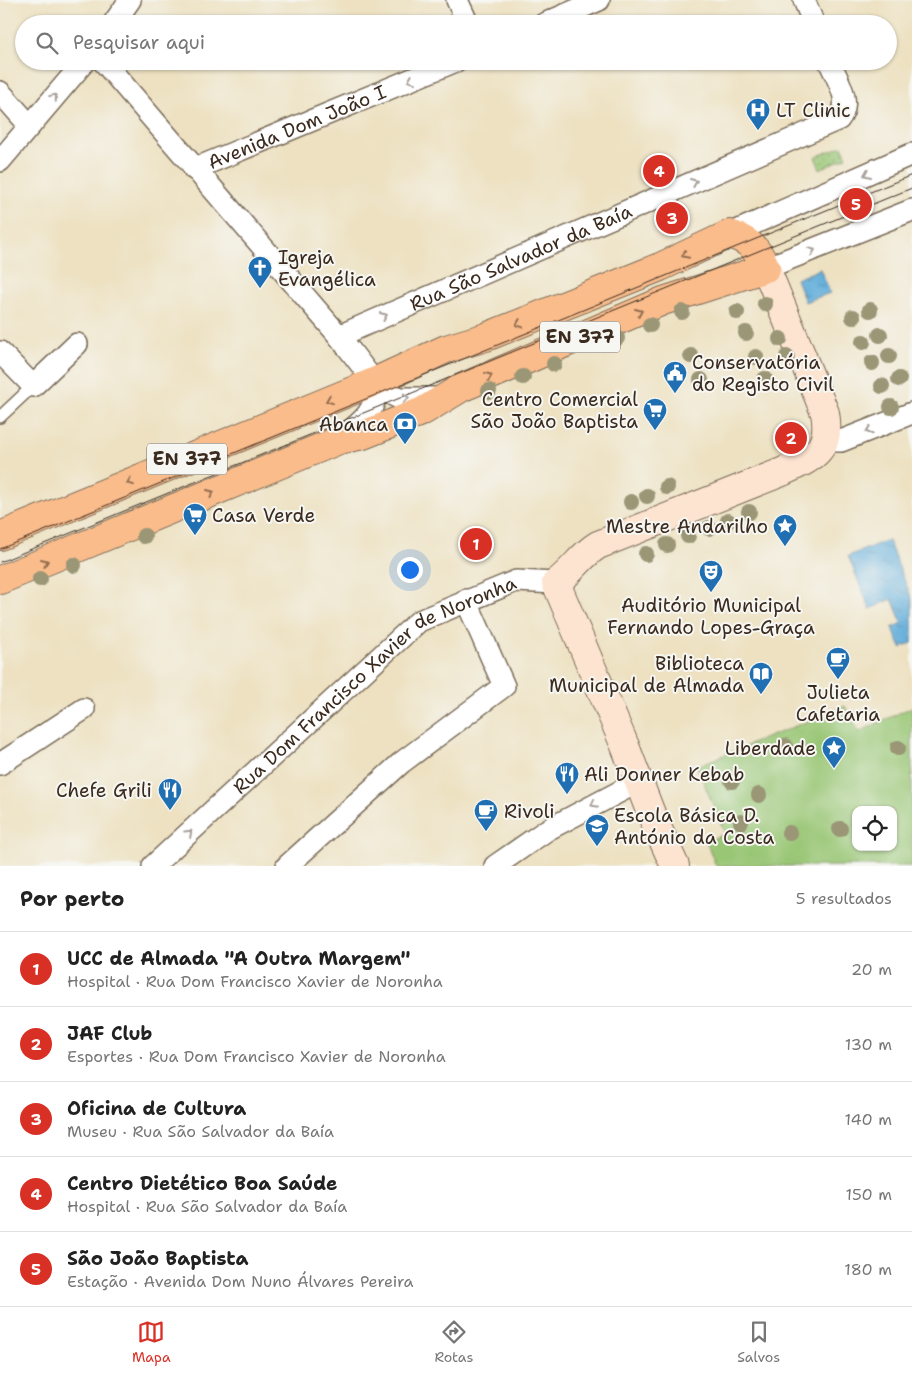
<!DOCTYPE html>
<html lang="pt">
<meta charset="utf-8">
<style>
body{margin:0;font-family:"Shantell Sans",sans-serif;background:#f2f2f2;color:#222}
.controls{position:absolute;right:15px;bottom:15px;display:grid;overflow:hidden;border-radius:10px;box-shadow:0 1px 4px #0004}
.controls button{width:45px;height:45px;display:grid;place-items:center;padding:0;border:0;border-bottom:1px solid #e0e0e0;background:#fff;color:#222;font:25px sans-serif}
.you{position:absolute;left:409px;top:569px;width:18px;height:18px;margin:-12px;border:4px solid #fff;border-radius:50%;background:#1a73e8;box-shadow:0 0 0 8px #1a73e833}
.badge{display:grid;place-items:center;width:32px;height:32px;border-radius:50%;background:#d93025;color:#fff;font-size:16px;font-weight:700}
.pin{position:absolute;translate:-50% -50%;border:2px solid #fff;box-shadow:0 1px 5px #0006}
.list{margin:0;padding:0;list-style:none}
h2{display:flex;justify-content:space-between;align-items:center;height:65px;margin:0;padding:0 20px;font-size:21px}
h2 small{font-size:16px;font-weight:400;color:#767676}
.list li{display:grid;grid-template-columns:32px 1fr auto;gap:15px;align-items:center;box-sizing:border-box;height:75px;padding:0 20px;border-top:1px solid #e0e0e0}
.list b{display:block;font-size:19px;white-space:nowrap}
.list p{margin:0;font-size:16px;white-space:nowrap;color:#767676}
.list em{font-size:16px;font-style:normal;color:#767676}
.icon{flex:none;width:28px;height:28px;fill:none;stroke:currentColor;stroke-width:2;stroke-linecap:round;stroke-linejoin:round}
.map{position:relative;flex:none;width:912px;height:866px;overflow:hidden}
.search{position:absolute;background:#fff;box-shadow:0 1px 4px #0004;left:15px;right:15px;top:15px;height:55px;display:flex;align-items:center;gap:12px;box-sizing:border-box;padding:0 18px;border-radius:28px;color:#767676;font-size:19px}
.sheet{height:440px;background:#fff}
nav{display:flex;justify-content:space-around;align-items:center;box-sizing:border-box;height:70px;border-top:1px solid #e0e0e0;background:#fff;font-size:14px;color:#767676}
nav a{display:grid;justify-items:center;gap:2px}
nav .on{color:#d93025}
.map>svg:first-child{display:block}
</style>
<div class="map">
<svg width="912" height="866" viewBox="0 0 912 866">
<defs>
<pattern id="grass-dots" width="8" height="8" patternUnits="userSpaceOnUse" patternTransform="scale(1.25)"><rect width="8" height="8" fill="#99c674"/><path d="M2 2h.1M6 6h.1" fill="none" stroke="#7ea15f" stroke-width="1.8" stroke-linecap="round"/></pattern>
<pattern id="water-ripples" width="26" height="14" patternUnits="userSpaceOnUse" patternTransform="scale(1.25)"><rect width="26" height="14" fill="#62adda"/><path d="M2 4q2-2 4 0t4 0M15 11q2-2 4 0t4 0" fill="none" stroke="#528db0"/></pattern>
</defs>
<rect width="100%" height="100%" fill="#f6f6f2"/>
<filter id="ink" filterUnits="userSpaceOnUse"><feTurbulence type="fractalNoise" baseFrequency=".02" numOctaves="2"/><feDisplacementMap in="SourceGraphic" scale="10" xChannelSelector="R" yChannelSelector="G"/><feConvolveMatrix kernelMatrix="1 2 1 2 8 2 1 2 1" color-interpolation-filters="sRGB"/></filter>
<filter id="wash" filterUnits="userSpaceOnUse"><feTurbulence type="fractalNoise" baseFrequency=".0096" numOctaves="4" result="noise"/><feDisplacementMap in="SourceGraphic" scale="20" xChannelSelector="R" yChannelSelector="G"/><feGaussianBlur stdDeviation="1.12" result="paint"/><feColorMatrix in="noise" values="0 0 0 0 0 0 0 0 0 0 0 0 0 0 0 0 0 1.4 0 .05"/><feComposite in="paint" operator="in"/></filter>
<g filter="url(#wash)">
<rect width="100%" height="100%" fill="#ede1c1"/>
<polygon fill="url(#grass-dots)" stroke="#6a7849" points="842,146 847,157 820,169 815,157"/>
<path fill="#99c674" stroke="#6a7849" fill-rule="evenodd" d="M845,706L859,732L912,707V866H716L706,841L725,834L697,766ZM856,810H893V847H856Z"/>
<g fill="url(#water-ripples)" stroke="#4e6c7c">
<polygon points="820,269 830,293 805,302 796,279"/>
<polygon points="888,540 912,599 912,643 901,648 892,628 902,623 892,599 870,609 848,556"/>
</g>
</g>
<g filter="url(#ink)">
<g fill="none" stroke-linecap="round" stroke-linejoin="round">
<defs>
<polyline id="lane" points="0,417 33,386"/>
<g id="street">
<polyline points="457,0 468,24"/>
<polyline points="804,0 814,24"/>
<polyline points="113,24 130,0"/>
<polyline points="544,24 599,0"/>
<polyline points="103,61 339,336 379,388 399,398 444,398"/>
<polyline points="0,92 30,126"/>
<polyline points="0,161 85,61"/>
<path id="s1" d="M194,169L456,61"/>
<polyline points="730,234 912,154"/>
<polyline points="766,268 912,210"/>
<path id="s2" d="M339,336L839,119C853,102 837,79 829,61"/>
<polyline points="0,352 33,386 77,344"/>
<path d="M342,437C361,423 381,408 374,382"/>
<polyline points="825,441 841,441 912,413"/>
<polyline points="0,764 84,709"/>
<path id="s3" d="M153,866L419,621L516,581L556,583"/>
<polyline points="287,866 401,763 504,686 466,600"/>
<polyline points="495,866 547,830 638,782"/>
</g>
<path id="secondary" d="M675,866L652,816L625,746L556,583C572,572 581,555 598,545L782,472C812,458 832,451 825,413L766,268"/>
<path id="primary" d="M0,536L374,382L446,349L486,337L660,267L730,234C750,241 758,249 766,268L663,301L461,388L423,411L363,435L339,440L0,580"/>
</defs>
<use href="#lane" stroke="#796a57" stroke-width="14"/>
<use href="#street" stroke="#796a57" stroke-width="24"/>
<use href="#secondary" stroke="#796a57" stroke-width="30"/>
<use href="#primary" stroke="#796a57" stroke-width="30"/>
<use href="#lane" stroke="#fff" stroke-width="11"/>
<use href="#street" stroke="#fff" stroke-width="21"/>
<use href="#secondary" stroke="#fde4d1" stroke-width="28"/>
<use href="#primary" stroke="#fabc8b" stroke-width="28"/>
<g stroke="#3b2a1e" stroke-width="1">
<polyline points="0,549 912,175"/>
<polyline points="0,562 912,188"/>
</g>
</g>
<g fill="#9a9676">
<circle cx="765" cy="304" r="8"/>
<circle cx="870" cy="310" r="8"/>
<circle cx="682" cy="312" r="8"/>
<circle cx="737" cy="312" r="8"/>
<circle cx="853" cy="317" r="8"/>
<circle cx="650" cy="325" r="8"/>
<circle cx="746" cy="333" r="8"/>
<circle cx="880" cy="335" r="8"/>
<circle cx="617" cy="338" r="8"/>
<circle cx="780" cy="339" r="8"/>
<circle cx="863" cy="342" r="8"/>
<circle cx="691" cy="356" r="8"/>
<circle cx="889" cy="356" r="8"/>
<circle cx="756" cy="357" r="8"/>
<circle cx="787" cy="357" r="8"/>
<circle cx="872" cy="363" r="8"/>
<circle cx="554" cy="364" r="8"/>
<circle cx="523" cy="377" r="8"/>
<circle cx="765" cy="379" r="8"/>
<circle cx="899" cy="379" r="8"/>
<circle cx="701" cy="380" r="8"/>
<circle cx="882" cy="386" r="8"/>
<circle cx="489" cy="391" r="8"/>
<circle cx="891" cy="407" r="8"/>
<circle cx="667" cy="487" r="8"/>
<circle cx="647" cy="496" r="8"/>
<circle cx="631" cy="502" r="8"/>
<circle cx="749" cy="512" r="8"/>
<circle cx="728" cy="521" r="8"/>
<circle cx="709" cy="528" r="8"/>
<circle cx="144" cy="536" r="8"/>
<circle cx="688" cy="536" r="8"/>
<circle cx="667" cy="545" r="8"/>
<circle cx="646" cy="554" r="8"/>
<circle cx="74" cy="565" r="8"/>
<circle cx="40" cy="579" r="8"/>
<circle cx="785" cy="746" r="8"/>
<circle cx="898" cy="748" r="8"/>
<circle cx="732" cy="781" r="8"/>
<circle cx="759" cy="795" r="8"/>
<circle cx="741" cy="822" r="8"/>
<circle cx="840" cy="829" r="8"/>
<circle cx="789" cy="833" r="8"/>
</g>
<defs><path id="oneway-chevron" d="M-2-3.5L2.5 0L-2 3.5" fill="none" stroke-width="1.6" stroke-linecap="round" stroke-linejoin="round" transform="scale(1.25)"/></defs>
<g stroke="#a79f9a">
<use href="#oneway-chevron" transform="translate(411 80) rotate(158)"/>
<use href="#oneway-chevron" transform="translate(54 97) rotate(-50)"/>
<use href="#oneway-chevron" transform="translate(867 174) rotate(157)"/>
<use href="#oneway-chevron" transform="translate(694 182) rotate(-23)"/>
<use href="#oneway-chevron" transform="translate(812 251) rotate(-22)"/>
<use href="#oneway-chevron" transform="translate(384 316) rotate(-24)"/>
<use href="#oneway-chevron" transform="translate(406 398) rotate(1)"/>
<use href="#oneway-chevron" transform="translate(869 431) rotate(159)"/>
<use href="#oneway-chevron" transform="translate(594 804) rotate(152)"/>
<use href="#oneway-chevron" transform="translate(189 833) rotate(-43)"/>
</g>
<g stroke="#916c4f">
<use href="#oneway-chevron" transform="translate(685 255) rotate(154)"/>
<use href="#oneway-chevron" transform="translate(639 312) rotate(-23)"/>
<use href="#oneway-chevron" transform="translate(519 324) rotate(158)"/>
<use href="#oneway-chevron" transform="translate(489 376) rotate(-23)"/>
<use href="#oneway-chevron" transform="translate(329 400) rotate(158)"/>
<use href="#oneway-chevron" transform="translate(130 482) rotate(158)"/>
<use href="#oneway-chevron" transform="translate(211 493) rotate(-23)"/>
<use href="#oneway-chevron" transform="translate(45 562) rotate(-23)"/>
</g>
</g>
<defs>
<symbol id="hospital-pin" viewBox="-11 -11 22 30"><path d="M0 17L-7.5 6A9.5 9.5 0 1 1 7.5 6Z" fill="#1f6fb2" stroke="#f6f6f2"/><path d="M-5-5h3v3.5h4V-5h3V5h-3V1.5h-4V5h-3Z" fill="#fff"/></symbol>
<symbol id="church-pin" viewBox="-11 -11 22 30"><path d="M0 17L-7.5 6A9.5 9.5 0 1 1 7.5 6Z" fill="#1f6fb2" stroke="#f6f6f2"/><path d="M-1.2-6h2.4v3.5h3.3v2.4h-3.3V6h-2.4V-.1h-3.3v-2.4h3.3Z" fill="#fff"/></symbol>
<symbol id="civic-pin" viewBox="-11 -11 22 30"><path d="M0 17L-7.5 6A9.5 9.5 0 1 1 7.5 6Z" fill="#1f6fb2" stroke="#f6f6f2"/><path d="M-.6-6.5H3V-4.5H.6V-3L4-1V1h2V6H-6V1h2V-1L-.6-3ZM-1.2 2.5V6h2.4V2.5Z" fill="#fff"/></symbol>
<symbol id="supermarket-pin" viewBox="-11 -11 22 30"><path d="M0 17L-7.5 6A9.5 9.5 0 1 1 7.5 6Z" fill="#1f6fb2" stroke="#f6f6f2"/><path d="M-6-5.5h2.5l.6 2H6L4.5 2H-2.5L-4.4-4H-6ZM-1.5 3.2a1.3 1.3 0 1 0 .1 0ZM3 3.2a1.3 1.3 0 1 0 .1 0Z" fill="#fff"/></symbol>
<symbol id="bank-pin" viewBox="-11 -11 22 30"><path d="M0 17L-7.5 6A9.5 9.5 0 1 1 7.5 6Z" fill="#1f6fb2" stroke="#f6f6f2"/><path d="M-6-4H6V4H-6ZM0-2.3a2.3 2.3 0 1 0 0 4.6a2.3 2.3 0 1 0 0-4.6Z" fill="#fff"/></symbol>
<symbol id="sight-pin" viewBox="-11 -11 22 30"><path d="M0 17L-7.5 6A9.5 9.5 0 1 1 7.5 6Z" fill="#1f6fb2" stroke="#f6f6f2"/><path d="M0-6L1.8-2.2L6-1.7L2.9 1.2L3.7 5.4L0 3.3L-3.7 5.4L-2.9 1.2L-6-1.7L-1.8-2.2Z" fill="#fff"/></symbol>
<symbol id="theatre-pin" viewBox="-11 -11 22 30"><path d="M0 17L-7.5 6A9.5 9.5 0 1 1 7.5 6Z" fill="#1f6fb2" stroke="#f6f6f2"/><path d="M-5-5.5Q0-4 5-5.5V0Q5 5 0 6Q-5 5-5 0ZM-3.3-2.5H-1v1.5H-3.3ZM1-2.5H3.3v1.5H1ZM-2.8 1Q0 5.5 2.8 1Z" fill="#fff"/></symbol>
<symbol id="cafe-pin" viewBox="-11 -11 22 30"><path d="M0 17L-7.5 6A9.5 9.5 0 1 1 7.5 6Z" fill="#1f6fb2" stroke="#f6f6f2"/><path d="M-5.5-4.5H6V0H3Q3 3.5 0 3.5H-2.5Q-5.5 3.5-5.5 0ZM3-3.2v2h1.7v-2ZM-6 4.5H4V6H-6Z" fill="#fff"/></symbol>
<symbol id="library-pin" viewBox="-11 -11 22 30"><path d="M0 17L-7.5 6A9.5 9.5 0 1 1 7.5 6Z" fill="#1f6fb2" stroke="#f6f6f2"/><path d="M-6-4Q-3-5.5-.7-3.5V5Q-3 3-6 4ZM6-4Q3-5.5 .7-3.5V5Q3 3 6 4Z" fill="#fff"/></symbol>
<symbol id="restaurant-pin" viewBox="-11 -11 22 30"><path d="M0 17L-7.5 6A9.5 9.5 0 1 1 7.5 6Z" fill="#1f6fb2" stroke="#f6f6f2"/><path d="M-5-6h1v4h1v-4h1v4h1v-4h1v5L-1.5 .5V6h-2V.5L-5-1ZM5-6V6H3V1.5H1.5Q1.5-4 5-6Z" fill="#fff"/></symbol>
<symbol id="school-pin" viewBox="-11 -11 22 30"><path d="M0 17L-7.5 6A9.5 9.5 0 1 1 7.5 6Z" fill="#1f6fb2" stroke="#f6f6f2"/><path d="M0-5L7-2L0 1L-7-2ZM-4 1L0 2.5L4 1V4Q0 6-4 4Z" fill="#fff"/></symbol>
</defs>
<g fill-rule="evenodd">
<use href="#hospital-pin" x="744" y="96" width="28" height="38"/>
<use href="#church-pin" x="246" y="254" width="28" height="38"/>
<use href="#civic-pin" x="661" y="359" width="28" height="38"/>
<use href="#supermarket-pin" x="641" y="396" width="28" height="38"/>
<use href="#bank-pin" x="391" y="410" width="28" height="38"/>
<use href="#supermarket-pin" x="181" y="501" width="28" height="38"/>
<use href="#sight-pin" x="771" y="512" width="28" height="38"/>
<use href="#theatre-pin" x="697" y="558" width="28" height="38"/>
<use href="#cafe-pin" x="824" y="645" width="28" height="38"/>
<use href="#library-pin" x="747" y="660" width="28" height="38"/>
<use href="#sight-pin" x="820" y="734" width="28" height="38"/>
<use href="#restaurant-pin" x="553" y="760" width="28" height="38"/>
<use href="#restaurant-pin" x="156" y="776" width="28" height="38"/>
<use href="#cafe-pin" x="472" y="797" width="28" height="38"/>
<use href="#school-pin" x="583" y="812" width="28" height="38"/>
</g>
<g text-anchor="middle" stroke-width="4" stroke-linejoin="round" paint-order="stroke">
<g fill="#f6f6f2" stroke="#73675e" stroke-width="1">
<rect x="540" y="321.5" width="80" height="31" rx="4"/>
<rect x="147" y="443.5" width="80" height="31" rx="4"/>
</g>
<g font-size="18" font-weight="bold" fill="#3b2a1e">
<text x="580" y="343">EN 377</text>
<text x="187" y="465">EN 377</text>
</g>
<g font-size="19" fill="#3b2a1e" stroke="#f6f6f2" text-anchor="start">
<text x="776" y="117">LT Clinic</text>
<text x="278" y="264">Igreja<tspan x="278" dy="22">Evangélica</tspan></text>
<text x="692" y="369">Conservatória<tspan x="692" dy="22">do Registo Civil</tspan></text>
<text x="638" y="406" text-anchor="end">Centro Comercial<tspan x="638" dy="22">São João Baptista</tspan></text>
<text x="388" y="431" text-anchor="end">Abanca</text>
<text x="212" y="522">Casa Verde</text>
<text x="768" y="533" text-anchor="end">Mestre Andarilho</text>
<text x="711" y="612" text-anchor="middle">Auditório Municipal<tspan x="711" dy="22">Fernando Lopes-Graça</tspan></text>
<text x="744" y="670" text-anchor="end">Biblioteca<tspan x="744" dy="22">Municipal de Almada</tspan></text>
<text x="838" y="699" text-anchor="middle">Julieta<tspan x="838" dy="22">Cafetaria</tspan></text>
<text x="816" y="755" text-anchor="end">Liberdade</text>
<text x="584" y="781">Ali Donner Kebab</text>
<text x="152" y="797" text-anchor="end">Chefe Grili</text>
<text x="504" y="818">Rivoli</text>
<text x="614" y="822">Escola Básica D.<tspan x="614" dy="22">António da Costa</tspan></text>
</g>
<g font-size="19" fill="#3b2a1e" stroke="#f6f6f2">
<text dy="7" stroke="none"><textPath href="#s1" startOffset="111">Avenida Dom João I</textPath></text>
<text dy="7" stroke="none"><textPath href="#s2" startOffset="198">Rua São Salvador da Baía</textPath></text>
<text dy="7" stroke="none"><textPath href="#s3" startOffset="289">Rua Dom Francisco Xavier de Noronha</textPath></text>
</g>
</g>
</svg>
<div class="controls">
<button><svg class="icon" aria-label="locate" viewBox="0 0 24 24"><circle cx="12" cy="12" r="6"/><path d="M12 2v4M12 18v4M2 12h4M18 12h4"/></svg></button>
</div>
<div class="you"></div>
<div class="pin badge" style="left:476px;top:544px">1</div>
<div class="pin badge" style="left:791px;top:438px">2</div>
<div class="pin badge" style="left:672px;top:218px">3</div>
<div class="pin badge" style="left:659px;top:171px">4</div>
<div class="pin badge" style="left:856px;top:204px">5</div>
<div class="search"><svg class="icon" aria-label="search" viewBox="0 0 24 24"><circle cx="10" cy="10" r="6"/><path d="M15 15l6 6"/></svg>Pesquisar aqui</div>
</div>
<section class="sheet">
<h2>Por perto<small>5 resultados</small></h2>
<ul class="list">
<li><span class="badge">1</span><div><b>UCC de Almada &quot;A Outra Margem&quot;</b><p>Hospital · Rua Dom Francisco Xavier de Noronha</p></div><em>20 m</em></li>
<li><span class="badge">2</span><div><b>JAF Club</b><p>Esportes · Rua Dom Francisco Xavier de Noronha</p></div><em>130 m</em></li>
<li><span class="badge">3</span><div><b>Oficina de Cultura</b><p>Museu · Rua São Salvador da Baía</p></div><em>140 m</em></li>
<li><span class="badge">4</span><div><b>Centro Dietético Boa Saúde</b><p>Hospital · Rua São Salvador da Baía</p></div><em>150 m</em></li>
<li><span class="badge">5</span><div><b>São João Baptista</b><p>Estação · Avenida Dom Nuno Álvares Pereira</p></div><em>180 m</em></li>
</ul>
</section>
<nav>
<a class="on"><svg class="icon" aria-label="map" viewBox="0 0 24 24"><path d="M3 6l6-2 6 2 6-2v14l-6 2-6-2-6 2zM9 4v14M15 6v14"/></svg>Mapa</a>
<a><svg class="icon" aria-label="directions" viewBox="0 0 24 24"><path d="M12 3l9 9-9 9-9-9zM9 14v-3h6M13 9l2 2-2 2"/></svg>Rotas</a>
<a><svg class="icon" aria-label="saved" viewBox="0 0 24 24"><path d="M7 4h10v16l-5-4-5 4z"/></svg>Salvos</a>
</nav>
